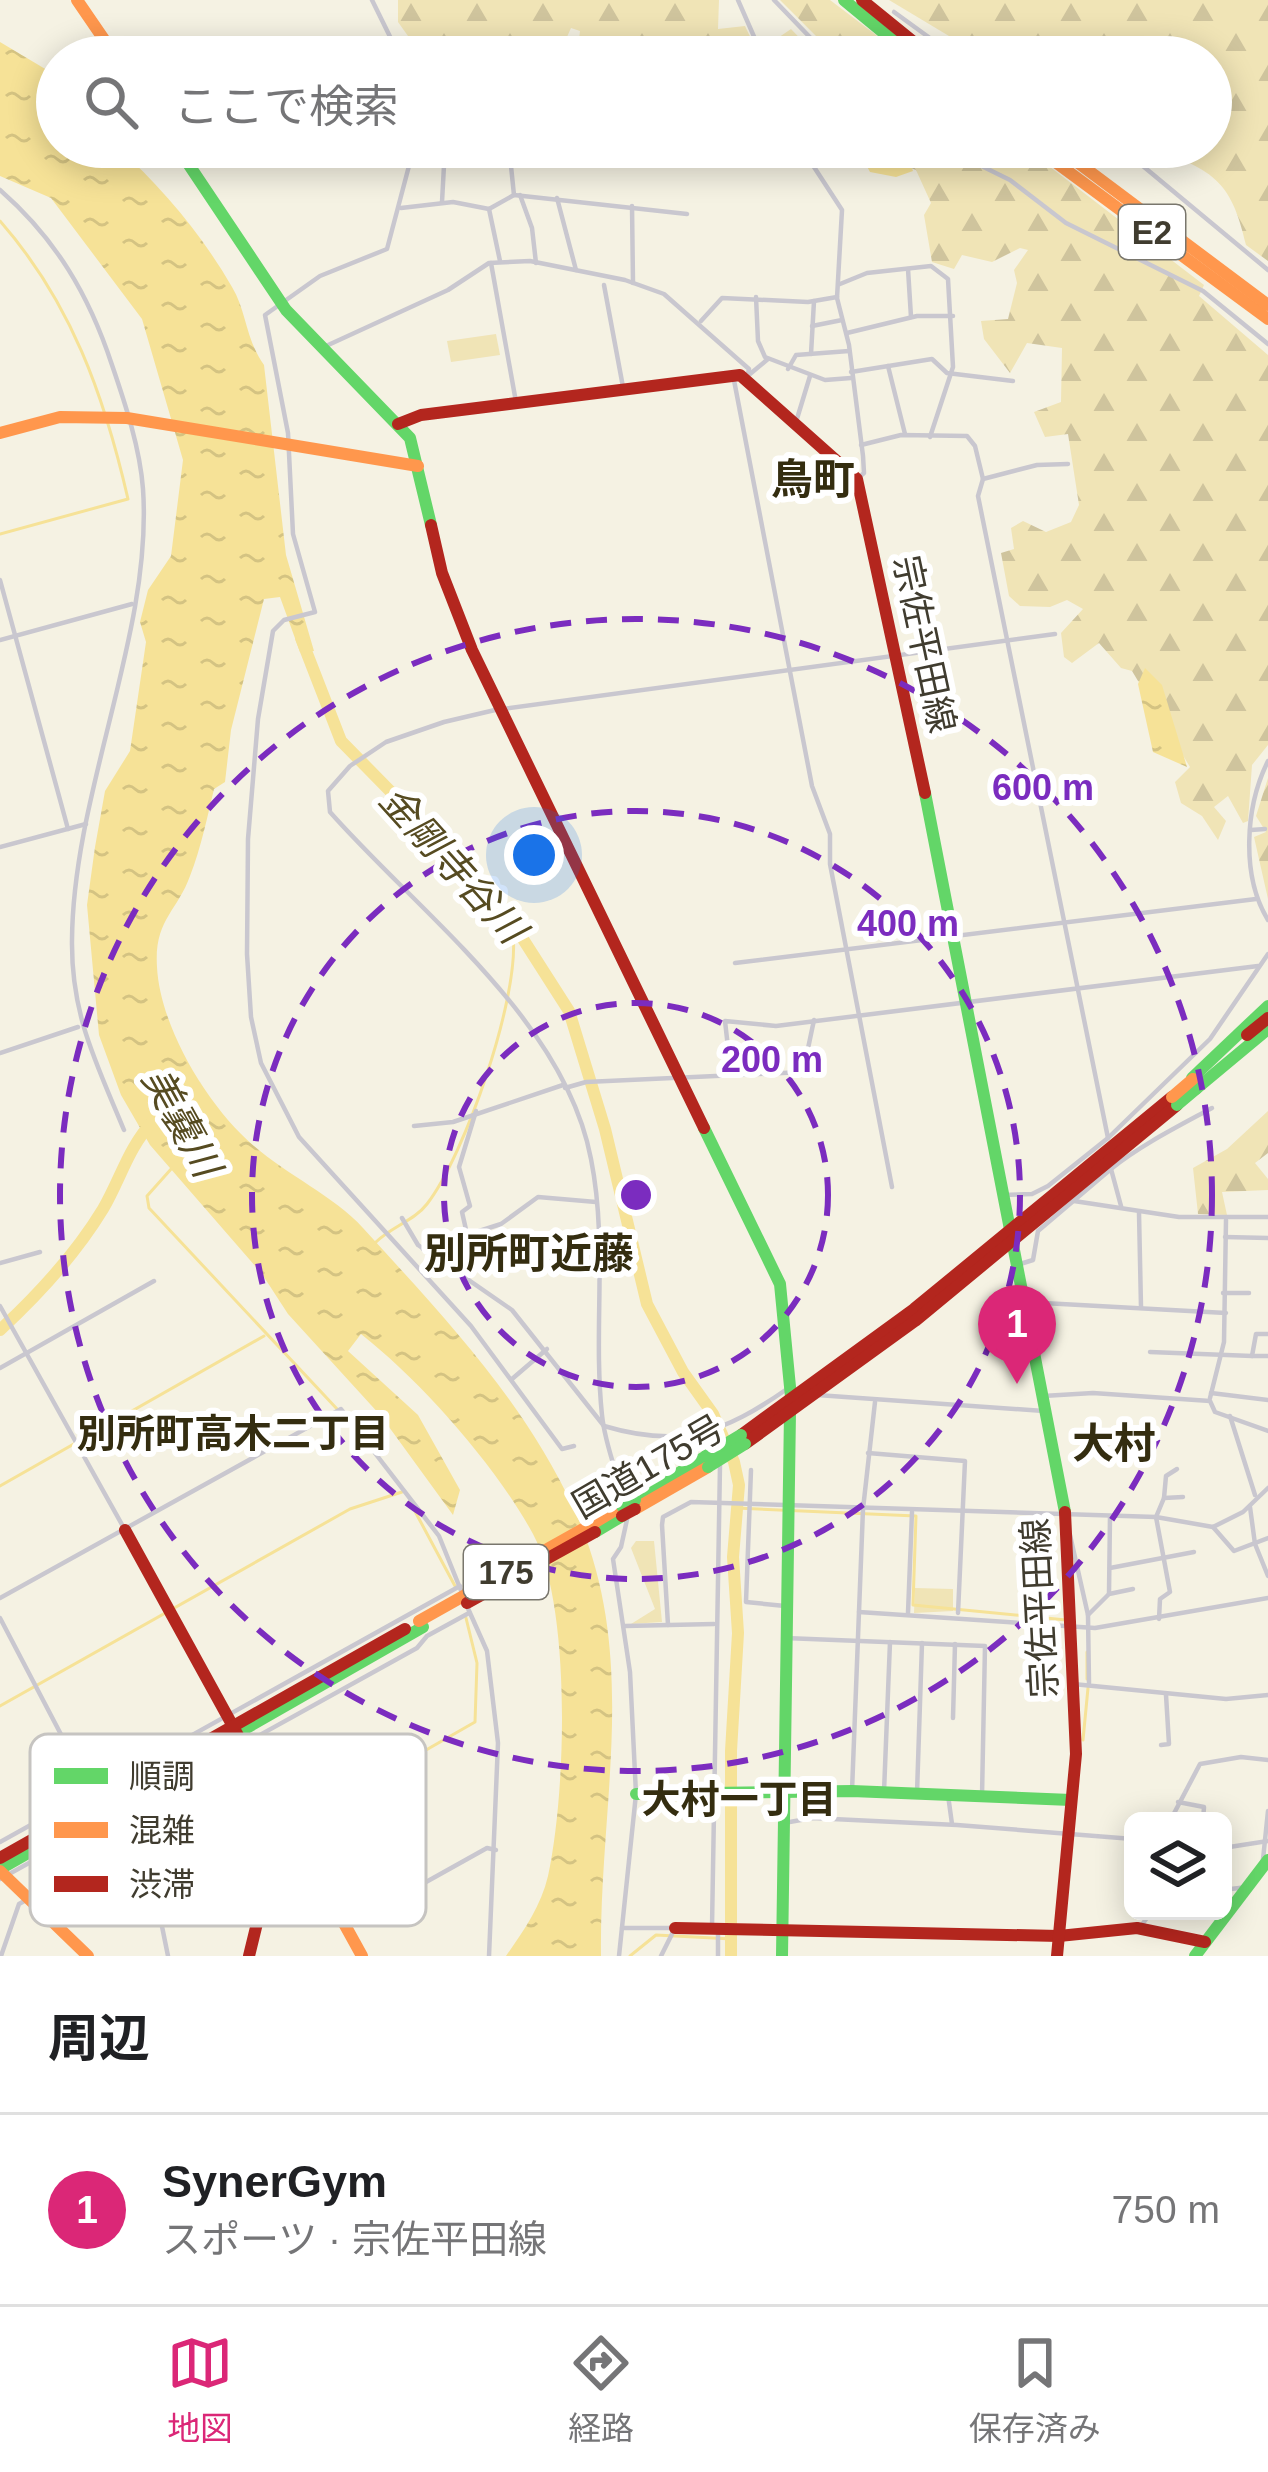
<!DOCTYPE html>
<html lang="ja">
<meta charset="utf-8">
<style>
body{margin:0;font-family:Helvetica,"Noto Sans JP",sans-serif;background:#f6f6f6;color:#202124}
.controls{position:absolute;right:36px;bottom:36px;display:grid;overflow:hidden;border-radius:18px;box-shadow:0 6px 30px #0003}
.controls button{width:108px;height:108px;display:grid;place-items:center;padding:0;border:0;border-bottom:3px solid #e0e0e0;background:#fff;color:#202124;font:60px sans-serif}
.you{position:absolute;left:534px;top:855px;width:42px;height:42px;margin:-30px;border:9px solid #fff;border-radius:50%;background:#1a73e8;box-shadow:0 0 0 18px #1a73e833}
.badge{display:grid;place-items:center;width:78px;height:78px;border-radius:50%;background:#db2777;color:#fff;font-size:39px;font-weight:700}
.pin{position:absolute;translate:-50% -99px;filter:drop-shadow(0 3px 6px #0008)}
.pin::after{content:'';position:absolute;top:63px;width:42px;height:36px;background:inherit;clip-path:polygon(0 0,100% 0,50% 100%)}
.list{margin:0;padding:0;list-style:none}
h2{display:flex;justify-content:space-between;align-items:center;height:156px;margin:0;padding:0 48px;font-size:51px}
h2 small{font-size:39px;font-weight:400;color:#757577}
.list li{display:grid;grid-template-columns:78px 1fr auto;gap:36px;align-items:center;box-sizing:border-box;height:192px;padding:0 48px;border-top:3px solid #e0e0e0}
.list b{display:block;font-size:45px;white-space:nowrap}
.list p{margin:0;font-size:39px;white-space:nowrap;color:#757577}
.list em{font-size:39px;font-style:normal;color:#757577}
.icon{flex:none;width:66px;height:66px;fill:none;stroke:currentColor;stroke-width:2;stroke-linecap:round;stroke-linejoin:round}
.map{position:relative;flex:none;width:1268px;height:1956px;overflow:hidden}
.search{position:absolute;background:#fff;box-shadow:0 6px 30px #0003;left:36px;right:36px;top:36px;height:132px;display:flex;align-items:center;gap:30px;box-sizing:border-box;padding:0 42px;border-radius:66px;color:#757577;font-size:45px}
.sheet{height:348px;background:#fff}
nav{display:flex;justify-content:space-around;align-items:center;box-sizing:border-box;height:168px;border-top:3px solid #e0e0e0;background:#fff;font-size:33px;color:#757577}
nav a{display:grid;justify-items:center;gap:6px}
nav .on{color:#db2777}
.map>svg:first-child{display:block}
</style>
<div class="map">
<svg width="1268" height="1956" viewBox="0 0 1268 1956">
<defs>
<pattern id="forest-firs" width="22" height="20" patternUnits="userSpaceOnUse" patternTransform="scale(3)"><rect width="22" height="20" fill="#f0e4b6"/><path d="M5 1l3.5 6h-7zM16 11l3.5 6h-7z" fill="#cfc49d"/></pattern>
<pattern id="cemetery-stones" width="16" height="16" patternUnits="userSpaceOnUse" patternTransform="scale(3)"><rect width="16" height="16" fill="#f0e4b6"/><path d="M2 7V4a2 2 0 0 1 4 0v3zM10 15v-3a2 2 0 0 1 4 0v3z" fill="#cfc49d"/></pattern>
<pattern id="water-ripples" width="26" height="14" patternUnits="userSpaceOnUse" patternTransform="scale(3)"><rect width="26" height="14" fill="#f6e297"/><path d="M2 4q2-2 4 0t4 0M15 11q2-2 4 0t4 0" fill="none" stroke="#d4c382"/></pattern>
</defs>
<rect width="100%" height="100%" fill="#f5f2e3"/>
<g fill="url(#forest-firs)">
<polygon points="398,0 719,0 718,29 745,26 756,49 742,57 577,56 580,31 571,28 558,57 423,57 398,22"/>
<polygon points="780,0 830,0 905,57 837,57"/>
<path d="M889,0H1268V261L1246,245C1231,178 1211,169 1147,147H1211V57H984Z"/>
<polygon points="858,147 1024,147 1204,285 1199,296 1268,355 1268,745 1252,765 1248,821 1243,823 1228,796 1214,807 1226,821 1218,840 1202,816 1181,803 1175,782 1190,767 1132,671 1121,668 1099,643 1072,663 1064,657 1061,633 1083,609 1067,600 1050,607 1020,606 1009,596 1001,553 1014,549 1011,528 1023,521 1046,532 1071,522 1079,505 1068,434 1045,437 1034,412 1061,402 1062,348 1027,343 1010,373 984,339 981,321 1008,319 1017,283 1014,270 1028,250 1020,248 992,262 962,255 954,269 932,262 924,215 931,203 916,170"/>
<polygon points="1268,778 1268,899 1254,837 1266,832 1256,816"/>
<polygon points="1268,1111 1268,1153 1255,1163 1268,1179 1268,1190 1222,1192 1227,1215 1198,1214 1193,1168 1227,1149"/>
</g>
<polygon fill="url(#cemetery-stones)" points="791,29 818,57 768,57 763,48"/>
<g fill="#f0e4b6">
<polygon points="496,334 500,355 451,362 447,341"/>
<polygon points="636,1541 654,1541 662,1622 631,1624 655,1609 631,1548"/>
<polygon points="915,1588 953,1589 953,1611 914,1613"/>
</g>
<g fill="url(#water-ripples)">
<path d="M0,42L57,76V147H117C162,187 202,235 232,287C247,312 245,338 264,365L286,555L314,651L300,652L280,597L264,599L231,730L225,782L214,789C207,818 201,848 190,876C177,912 154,920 157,967C160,1027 208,1107 254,1146C287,1175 334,1196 363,1228C443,1316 523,1399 574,1509C641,1656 599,1802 601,1956H506C523,1932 541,1906 548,1876C566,1794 572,1607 533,1534C496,1466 422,1382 361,1334L348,1351L418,1415L460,1490L453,1515L381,1416L288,1314L262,1274L150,1145L121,1095L99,1035L87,905L95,847L105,791L130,751L146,642L140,622L148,590L171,556L183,460L142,319L51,198L0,176Z"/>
<polygon points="867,147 906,152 913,171 896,177 870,172 863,159"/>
<polygon points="1145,668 1162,685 1187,767 1153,752 1138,684"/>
</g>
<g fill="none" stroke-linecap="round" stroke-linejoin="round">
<g stroke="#f6e297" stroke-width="3">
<path d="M0,221C71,302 104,395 128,499L0,534"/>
<polyline points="172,1168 147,1196 149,1208 338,1410"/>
<path d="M376,1242C391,1227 415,1220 427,1204C465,1155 520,996 513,935L520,933"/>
<polyline points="0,1486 264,1336"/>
<polyline points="410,1502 455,1586"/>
<polyline points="736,1508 916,1516 913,1605 1066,1620"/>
<polyline points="1087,1652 1087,1679"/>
<polyline points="0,1706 350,1509 402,1492"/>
<polyline points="1083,1740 1088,1688"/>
<polyline points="295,1825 475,1722 477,1663 466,1618"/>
<polyline points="630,1956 656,1935 732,1939"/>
</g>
<g stroke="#f6e297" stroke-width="12">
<polyline points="301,638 341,741 500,903 569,1011 605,1129 647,1304 683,1372 713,1414 734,1462 739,1485 733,1557 738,1633 731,1751 731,1956"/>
<path d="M0,1330C39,1294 75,1255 103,1209C121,1178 128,1148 153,1121"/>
</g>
<g stroke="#c9c7cf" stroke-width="4.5">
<polyline points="372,0 400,57"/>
<polyline points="738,0 763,57"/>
<polyline points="774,0 829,57"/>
<polyline points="894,12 956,57"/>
<polyline points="414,147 387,249 320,276 265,315 288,433 293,534 315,612 284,620 273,631 258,719 248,839 247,954 251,1017 261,1063 299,1137 471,1326 562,1449 574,1446"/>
<polyline points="509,147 514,195"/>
<polyline points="801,147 842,210 837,298 849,345 863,456 864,473 857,479"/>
<polyline points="943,147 1010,180 1066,223 1203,291 1268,344"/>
<polyline points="1120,147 1268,270"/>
<path d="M0,190C56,239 89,295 112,365C125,403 140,448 143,489C153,633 73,791 72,940C71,1015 96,1062 124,1130"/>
<polyline points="520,195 532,228 536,263"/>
<polyline points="557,198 576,270"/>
<polyline points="442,202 445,147"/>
<polyline points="632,206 633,283"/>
<polyline points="401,208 453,202 489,209 514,195 687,214"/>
<polyline points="489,209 500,261"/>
<polyline points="491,263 516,402"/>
<polyline points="908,269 911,317"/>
<polyline points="840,284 867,273 931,266 948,279 953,367 930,437"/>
<polyline points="604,285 623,387"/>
<polyline points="756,297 758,341 765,357 825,380 851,378"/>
<polyline points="701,321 722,298 808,302 837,297"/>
<polyline points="812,326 842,320"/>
<polyline points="847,333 917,316 953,316"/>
<polyline points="326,346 448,290 489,263 530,261 625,280 664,294 749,369 747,378"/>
<polyline points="811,354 814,301"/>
<polyline points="888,366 905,434"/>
<polyline points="788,369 796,355 849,351"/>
<polyline points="851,372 932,359 947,373 1013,381"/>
<polyline points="750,374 768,359"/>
<polyline points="733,375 812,786 830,834 830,864 892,1187"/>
<polyline points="796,422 810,376"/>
<polyline points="861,445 901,435 967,436 975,446 983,479"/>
<polyline points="1068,464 1037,465 983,479 978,496 1108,1138"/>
<polyline points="0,580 68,829"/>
<polyline points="0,640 132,604"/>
<path d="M1268,761C1245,807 1241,876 1268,920"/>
<polyline points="1251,830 1265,829"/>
<polyline points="0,847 86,824"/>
<polyline points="735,963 1256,899"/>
<polyline points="0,1053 78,1027"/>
<polyline points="731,1074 725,1021 776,1026 1258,966"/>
<polyline points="565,1088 586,1082 803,1072 814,1020"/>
<polyline points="414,1126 453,1122 563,1085"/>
<path d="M1111,1169C1141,1145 1177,1127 1212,1108"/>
<polyline points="1003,1195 1032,1194 1048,1186 1108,1138 1210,1039 1268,954"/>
<polyline points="1074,1201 1179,1217 1268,1217"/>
<polyline points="1139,1213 1141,1307"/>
<path d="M402,1218L418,1245L512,1310L604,1426C681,1449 724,1433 787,1389"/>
<polyline points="467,1234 462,1212 470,1206 459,1167 476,1111"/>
<polyline points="1225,1237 1268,1238"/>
<polyline points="423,1249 501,1224 538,1197 596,1202"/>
<polyline points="0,1263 40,1252"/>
<polyline points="1017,1265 1033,1260 1038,1231 1111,1169 1121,1206"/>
<polyline points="1223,1293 1249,1293"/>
<polyline points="1025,1302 1226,1313"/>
<polyline points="0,1306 125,1530"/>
<polyline points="1150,1352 1252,1356 1256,1334 1268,1334"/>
<polyline points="1252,1356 1268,1356"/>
<polyline points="0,1368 154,1281"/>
<polyline points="512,1379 547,1349"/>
<polyline points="1211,1393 1268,1400"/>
<polyline points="817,1395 1044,1411"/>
<polyline points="1043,1396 1093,1393 1210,1401 1215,1412 1268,1431"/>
<polyline points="1210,1398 1224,1342 1226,1220"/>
<polyline points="1230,1416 1255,1495"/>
<polyline points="868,1453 965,1461 958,1613"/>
<polyline points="751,1470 746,1602 785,1606"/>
<polyline points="1164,1498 1166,1476 1177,1469"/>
<path d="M625,1504C618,1474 605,1446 602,1415C593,1330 608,1244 591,1159C565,1020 419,913 330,812L328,791L350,766L386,742L444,722L495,710L1055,634"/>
<polyline points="1250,1507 1255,1544 1268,1576"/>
<polyline points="1213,1527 1234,1551 1268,1538"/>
<polyline points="1070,1535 1088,1615 1089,1683"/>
<polyline points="1110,1568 1194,1552"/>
<polyline points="1109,1594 1110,1516"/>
<polyline points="0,1598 341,1409 439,1536 462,1593"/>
<polyline points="466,1604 487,1651 498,1743 489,1956"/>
<polyline points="859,1612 1095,1628 1268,1598"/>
<polyline points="908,1613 912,1512"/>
<polyline points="1088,1615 1109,1594 1133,1589"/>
<polyline points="0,1618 66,1744 95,1788"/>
<polyline points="1159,1619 1160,1599 1170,1592 1156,1517 1164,1498 1183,1497"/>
<polyline points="668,1625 662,1525 663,1517 691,1502 1156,1517 1213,1527 1243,1512 1268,1488"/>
<polyline points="625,1626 714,1624"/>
<polyline points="785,1638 985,1646 982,1796"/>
<polyline points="1073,1684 1226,1699 1268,1695"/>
<polyline points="953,1718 955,1644"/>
<polyline points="1161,1745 1169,1744 1166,1695"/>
<polyline points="852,1791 863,1509 875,1402"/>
<polyline points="884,1792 890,1642"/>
<polyline points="917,1793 922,1643"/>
<polyline points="948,1795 952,1824"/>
<polyline points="1178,1802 1204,1807 1203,1821"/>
<polyline points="112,1814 154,1887 168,1956"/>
<polyline points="1170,1821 1200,1764 1241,1757 1268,1760"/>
<polyline points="784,1823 812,1818 957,1825 1133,1839"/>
<polyline points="0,1842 460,1586"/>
<polyline points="1223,1848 1268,1841"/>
<polyline points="1262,1869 1268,1811"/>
<polyline points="0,1879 417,1648 427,1636 469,1613"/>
<polyline points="1223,1890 1247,1887"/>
<polyline points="349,1925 487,1848 496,1850"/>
<polyline points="1141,1926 1152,1911"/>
<polyline points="712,1927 720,1465"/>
<polyline points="622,1928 675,1928 661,1956"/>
<polyline points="1,1956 19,1904 28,1899"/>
<polyline points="619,1956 636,1794 630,1672 613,1559 621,1547 628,1515"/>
<polyline points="718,1956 718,1932"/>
</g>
<g stroke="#63d668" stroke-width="12">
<polyline points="844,0 913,57"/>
<polyline points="177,147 286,310 410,438 431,525"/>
<polyline points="925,793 1065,1512"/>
<polyline points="1192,1078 1268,1006"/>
<polyline points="1196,1089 1268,1029"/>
<polyline points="704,1128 780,1284 791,1397"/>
<polyline points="635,1500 706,1456"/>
<polyline points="595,1532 622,1516"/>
<polyline points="636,1794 852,1791 1071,1800"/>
<polyline points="0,1869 423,1627"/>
<polyline points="782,1956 790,1412"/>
<polyline points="1195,1956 1268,1860"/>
</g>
<g stroke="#ff974d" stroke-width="12">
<polyline points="77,0 116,57"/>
<polyline points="1035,147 1268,319"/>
<polyline points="1057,147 1268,305"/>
<polyline points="0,433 60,417 127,418 418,466"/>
<polyline points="635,1509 708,1467"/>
<polyline points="592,1524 622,1506"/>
<polyline points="279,1833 298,1840 362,1956"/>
<polyline points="0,1871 88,1956"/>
</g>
<g stroke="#b3261e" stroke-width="12">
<polyline points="862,0 932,57"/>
<polyline points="398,424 421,415 740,375 857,479 925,793"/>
<polyline points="431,525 442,573 472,650 704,1128"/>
<polyline points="1247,1035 1268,1018"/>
<polyline points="741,1435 914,1309 1172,1097"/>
<polyline points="745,1444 915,1321 1177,1105"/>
<polyline points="125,1530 273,1799 279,1833 249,1956"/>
<polyline points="0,1858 405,1629"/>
<polyline points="675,1928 1059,1936 1137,1928 1205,1942"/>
<polyline points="1057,1956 1076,1754 1065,1512"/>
</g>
<g stroke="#63d668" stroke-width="12">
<polyline points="1177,1105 1196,1089"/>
<polyline points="706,1456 741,1435"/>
<polyline points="708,1467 745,1444"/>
<polyline points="622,1506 635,1500"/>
</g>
<g stroke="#ff974d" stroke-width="12">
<polyline points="1172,1097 1193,1079"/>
<polyline points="419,1621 592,1524"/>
</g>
<g stroke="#b3261e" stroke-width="12">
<polyline points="622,1516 635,1509"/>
<polyline points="467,1603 595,1532"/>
</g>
</g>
<g fill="none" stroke="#7b2cbf" stroke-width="6" stroke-dasharray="21 15">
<circle cx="636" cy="1195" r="192"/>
<circle cx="636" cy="1195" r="384"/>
<circle cx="636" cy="1195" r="576"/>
</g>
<g text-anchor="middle" stroke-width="12" stroke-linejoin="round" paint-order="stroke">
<g fill="#fff" stroke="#79766d" stroke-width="3">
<rect x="1119" y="205" width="66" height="54" rx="9"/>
<rect x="464" y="1545" width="84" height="54" rx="9"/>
</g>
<g font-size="33" font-weight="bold" fill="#403c2f">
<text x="1152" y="244">E2</text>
<text x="506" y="1584">175</text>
</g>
<g font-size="36" fill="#403c2f" stroke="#fff">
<text transform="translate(925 644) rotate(78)" y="13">宗佐平田線</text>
<text transform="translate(648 1466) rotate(-30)" y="13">国道175号</text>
<text transform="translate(1039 1608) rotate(-93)" y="13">宗佐平田線</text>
</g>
<g font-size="39" font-style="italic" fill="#564b21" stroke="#fff">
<text transform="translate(453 864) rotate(48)" y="14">金剛寺谷川</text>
<text transform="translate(182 1122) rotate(61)" y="14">美嚢川</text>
</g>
<g font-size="39" font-weight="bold" fill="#342d10" stroke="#fff">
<text x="233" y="1447">別所町高木二丁目</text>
<text x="739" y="1813">大村一丁目</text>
</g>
<g font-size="42" font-weight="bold" fill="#342d10" stroke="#fff">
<text x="813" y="494">鳥町</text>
<text x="529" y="1268">別所町近藤</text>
<text x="1114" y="1458">大村</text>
</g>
</g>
<rect x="30" y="1734" width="396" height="192" rx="18" fill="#fff" stroke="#c6c4c1" stroke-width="3"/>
<rect x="54" y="1768" width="54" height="16" fill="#63d668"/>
<rect x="54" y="1822" width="54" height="16" fill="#ff974d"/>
<rect x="54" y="1876" width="54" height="16" fill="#b3261e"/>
<g font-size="33" fill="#403c2f">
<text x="129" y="1788">順調</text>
<text x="129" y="1842">混雑</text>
<text x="129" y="1896">渋滞</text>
</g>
<circle cx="636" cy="1195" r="18" fill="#7b2cbf" stroke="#fff" stroke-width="6"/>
<g font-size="36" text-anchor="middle" font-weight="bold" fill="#7b2cbf" stroke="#fff" stroke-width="12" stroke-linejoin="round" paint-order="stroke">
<text x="1043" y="800">600 m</text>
<text x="908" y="936">400 m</text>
<text x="772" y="1072">200 m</text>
</g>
</svg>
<div class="controls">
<button><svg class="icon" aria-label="layers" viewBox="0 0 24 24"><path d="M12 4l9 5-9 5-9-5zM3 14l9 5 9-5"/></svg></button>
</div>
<div class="you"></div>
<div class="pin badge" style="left:1017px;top:1384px">1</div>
<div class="search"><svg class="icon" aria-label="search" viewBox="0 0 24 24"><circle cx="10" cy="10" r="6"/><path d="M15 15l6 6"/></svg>ここで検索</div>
</div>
<section class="sheet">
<h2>周辺<small></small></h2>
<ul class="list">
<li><span class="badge">1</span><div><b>SynerGym</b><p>スポーツ · 宗佐平田線</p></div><em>750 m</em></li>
</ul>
</section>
<nav>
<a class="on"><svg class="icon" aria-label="map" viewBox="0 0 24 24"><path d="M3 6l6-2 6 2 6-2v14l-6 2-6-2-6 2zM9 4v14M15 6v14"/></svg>地図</a>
<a><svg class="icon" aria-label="directions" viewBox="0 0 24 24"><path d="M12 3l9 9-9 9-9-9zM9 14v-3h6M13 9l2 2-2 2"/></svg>経路</a>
<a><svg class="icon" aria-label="saved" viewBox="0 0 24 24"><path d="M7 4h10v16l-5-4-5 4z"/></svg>保存済み</a>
</nav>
